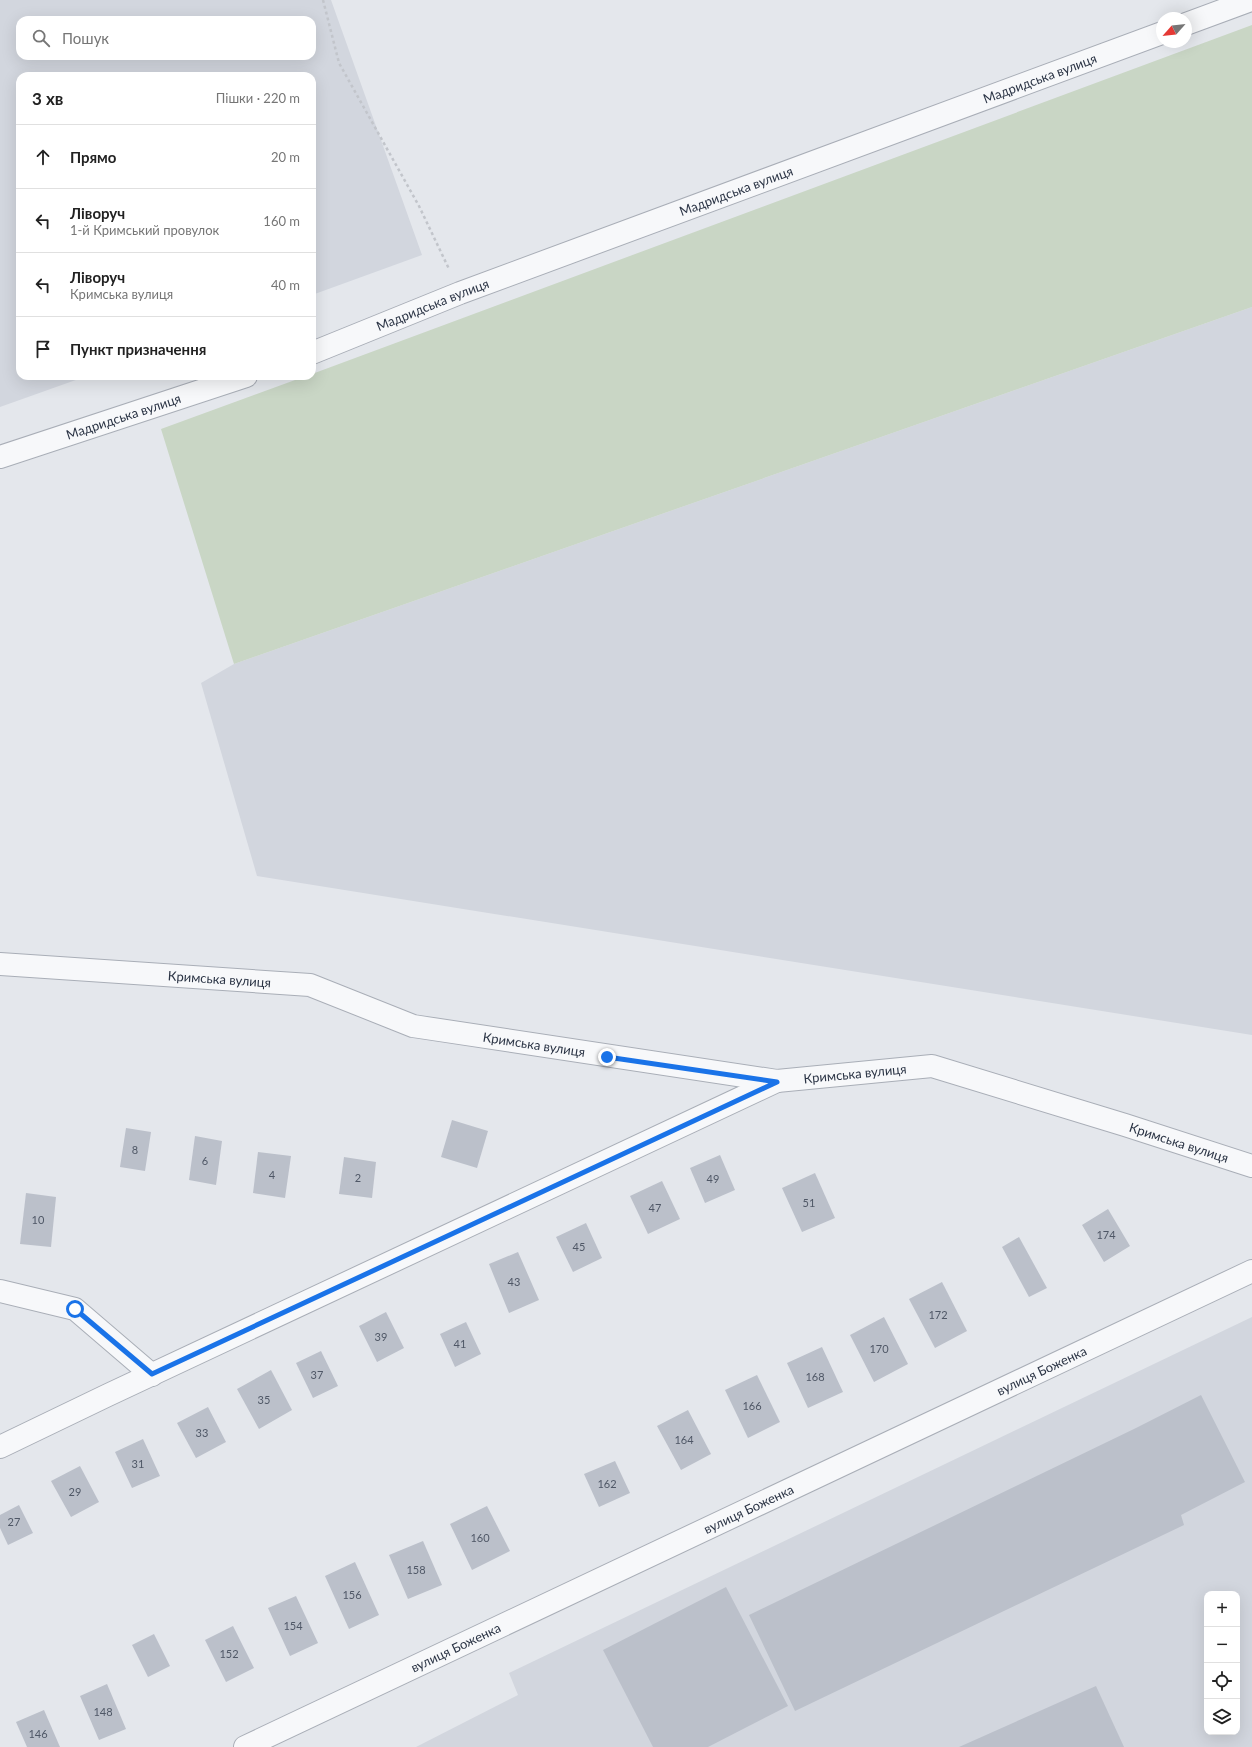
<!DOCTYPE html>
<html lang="uk">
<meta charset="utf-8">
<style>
body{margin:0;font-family:Lato,sans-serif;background:#f2f2f2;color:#222}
.controls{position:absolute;right:12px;bottom:12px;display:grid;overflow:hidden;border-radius:8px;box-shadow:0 4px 16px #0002}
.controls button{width:36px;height:36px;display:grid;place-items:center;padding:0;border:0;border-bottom:1px solid #e0e0e0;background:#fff;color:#222;font:20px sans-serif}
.compass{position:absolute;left:1156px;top:12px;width:36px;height:36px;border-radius:50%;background:#fff;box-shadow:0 4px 16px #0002;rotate:243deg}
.stop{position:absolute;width:12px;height:12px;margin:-9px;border:3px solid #1a73e8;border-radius:50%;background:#fff}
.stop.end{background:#1a73e8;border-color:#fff;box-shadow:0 1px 4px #0008}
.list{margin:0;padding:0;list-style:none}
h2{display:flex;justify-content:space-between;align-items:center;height:52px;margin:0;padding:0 16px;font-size:17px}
h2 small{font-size:13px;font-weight:400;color:#767676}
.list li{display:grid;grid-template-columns:26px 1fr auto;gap:12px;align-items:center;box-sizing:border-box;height:64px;padding:0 16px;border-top:1px solid #e0e0e0}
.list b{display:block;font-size:15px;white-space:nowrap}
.list p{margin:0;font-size:13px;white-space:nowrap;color:#767676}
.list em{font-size:13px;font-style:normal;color:#767676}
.icon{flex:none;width:22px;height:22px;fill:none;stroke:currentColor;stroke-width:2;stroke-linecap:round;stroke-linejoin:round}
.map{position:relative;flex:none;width:1252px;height:1747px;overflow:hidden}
.search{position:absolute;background:#fff;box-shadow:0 4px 16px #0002;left:16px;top:16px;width:300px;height:44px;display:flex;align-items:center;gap:10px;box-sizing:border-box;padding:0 14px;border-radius:12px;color:#767676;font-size:15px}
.panel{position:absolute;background:#fff;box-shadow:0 4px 16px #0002;left:16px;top:72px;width:300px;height:308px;border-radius:12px}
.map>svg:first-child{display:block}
</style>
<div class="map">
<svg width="1252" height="1747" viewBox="0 0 1252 1747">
<rect width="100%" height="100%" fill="#e4e7ec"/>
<g fill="#d2d6de" fill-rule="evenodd">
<path d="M0,0H331L422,255L312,295V76H20V376H87L0,407ZM20,20H312V56H20Z"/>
<polygon points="1252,307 1252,1035 257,876 201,683 234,664"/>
<path d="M1252,1317V1747H416L518,1695L509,1673ZM1207,1594H1237V1732H1207Z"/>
</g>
<polygon fill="#c9d6c5" points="1252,25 1252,307 234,664 161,429 306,376 312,376 312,374"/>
<g fill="#bbc0ca">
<polygon points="452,1120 488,1131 477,1168 441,1157"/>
<polygon points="126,1128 151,1132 145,1171 120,1167"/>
<polygon points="195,1136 222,1141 216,1185 189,1180"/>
<polygon points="258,1152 291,1156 285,1198 253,1193"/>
<polygon points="720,1155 735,1190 705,1203 690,1168"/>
<polygon points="344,1157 376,1162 372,1198 339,1194"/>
<polygon points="815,1173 835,1218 802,1232 782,1188"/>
<polygon points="662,1181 680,1219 648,1234 630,1196"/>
<polygon points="26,1193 56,1197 51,1247 20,1244"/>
<polygon points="1108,1209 1130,1246 1104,1262 1082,1225"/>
<polygon points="586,1223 602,1258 573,1272 556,1237"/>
<polygon points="1019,1237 1047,1288 1029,1297 1002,1247"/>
<polygon points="518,1252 539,1300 509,1313 489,1264"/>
<polygon points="942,1282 967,1331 935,1348 909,1299"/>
<polygon points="386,1312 404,1348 377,1362 359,1326"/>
<polygon points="884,1317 908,1364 874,1382 850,1335"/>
<polygon points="466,1322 481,1354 455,1367 440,1334"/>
<polygon points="822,1347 843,1392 808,1408 787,1363"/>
<polygon points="321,1351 338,1386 313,1398 296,1363"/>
<polygon points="271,1370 292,1410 259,1429 237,1389"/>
<polygon points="757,1375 780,1422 748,1438 725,1390"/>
<polygon points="1201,1395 1245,1482 1181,1515 1184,1525 795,1711 749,1615 1136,1428"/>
<polygon points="208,1407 226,1442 196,1458 177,1423"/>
<polygon points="688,1410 711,1454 681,1470 657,1426"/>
<polygon points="143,1439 160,1476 132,1488 115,1452"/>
<polygon points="615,1461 630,1493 599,1507 584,1474"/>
<polygon points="80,1466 99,1502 71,1517 51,1481"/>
<polygon points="19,1505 33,1533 8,1545 0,1528 0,1515"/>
<polygon points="487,1506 510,1551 472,1570 450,1524"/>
<polygon points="423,1541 442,1585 408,1599 389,1555"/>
<polygon points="355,1562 379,1615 349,1629 325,1576"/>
<polygon points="726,1587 788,1706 708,1747 653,1747 603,1650"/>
<polygon points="296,1596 318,1643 290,1656 268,1608"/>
<polygon points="233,1626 254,1668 226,1682 205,1640"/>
<polygon points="154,1634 170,1666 148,1677 132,1645"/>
<polygon points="107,1684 126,1729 99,1740 80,1696"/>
<polygon points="1096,1686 1124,1747 959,1747"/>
<polygon points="44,1710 60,1747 27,1747 16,1722"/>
</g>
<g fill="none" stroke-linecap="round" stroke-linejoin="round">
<defs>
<g id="street">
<polyline points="1186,24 1251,0"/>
<path id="s1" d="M312,353L460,293L1162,33"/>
<path id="s2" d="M0,457L246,376"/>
<path id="s3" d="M0,964L310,985L413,1026L777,1081L932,1066L1125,1125L1252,1166"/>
<polyline points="0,1291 75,1309 152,1375"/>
<polyline points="0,1447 108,1395 777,1081"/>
<path id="s4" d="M245,1747L1252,1271"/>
</g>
</defs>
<use href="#street" stroke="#a9aeb7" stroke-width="24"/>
<polyline stroke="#c2c5cb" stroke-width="2.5" stroke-dasharray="3 3" stroke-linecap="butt" points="323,0 339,63 419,206 449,269"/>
<use href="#street" stroke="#f7f8fa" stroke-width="22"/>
</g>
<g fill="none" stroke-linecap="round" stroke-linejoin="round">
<polyline stroke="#1a73e8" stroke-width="5" points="75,1309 152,1374 777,1082 607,1057"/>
</g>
<g text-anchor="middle" stroke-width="3" stroke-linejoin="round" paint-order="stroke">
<g font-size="11" fill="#4f5766">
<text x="135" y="1154">8</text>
<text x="205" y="1165">6</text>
<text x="272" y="1179">4</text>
<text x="358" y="1182">2</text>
<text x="713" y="1183">49</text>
<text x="809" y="1207">51</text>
<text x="655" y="1212">47</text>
<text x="38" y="1224">10</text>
<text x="1106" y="1239">174</text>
<text x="579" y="1251">45</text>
<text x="514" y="1286">43</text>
<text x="938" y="1319">172</text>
<text x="381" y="1341">39</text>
<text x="460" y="1348">41</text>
<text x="879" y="1353">170</text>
<text x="317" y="1379">37</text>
<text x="815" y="1381">168</text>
<text x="264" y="1404">35</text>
<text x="752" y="1410">166</text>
<text x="202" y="1437">33</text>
<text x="684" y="1444">164</text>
<text x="138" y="1468">31</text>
<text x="607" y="1488">162</text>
<text x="75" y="1496">29</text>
<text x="14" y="1526">27</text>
<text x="480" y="1542">160</text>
<text x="416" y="1574">158</text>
<text x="352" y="1599">156</text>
<text x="293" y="1630">154</text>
<text x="229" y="1658">152</text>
<text x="103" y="1716">148</text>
<text x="38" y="1738">146</text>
</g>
<g font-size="13" fill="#2b3445" stroke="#f4f6f9">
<text dy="5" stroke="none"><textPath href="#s1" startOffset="778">Мадридська вулиця</textPath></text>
<text dy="5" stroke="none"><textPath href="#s1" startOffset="454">Мадридська вулиця</textPath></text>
<text dy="5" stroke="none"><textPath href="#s1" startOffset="130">Мадридська вулиця</textPath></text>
<text dy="5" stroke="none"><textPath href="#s2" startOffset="130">Мадридська вулиця</textPath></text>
<text dy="5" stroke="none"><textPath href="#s3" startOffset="220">Кримська вулиця</textPath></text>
<text dy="5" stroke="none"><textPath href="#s3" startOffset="544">Кримська вулиця</textPath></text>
<text dy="5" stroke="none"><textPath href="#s3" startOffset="868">Кримська вулиця</textPath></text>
<text dy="5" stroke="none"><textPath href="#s3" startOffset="1204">Кримська вулиця</textPath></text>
<text dy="5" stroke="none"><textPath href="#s4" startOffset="881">вулиця Боженка</textPath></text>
<text dy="5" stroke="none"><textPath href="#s4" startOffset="557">вулиця Боженка</textPath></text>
<text dy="5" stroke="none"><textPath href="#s4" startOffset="233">вулиця Боженка</textPath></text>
</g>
</g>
</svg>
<div class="controls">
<button>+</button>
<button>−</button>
<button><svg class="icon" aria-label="locate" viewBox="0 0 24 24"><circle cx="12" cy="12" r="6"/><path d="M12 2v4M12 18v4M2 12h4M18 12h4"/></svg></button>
<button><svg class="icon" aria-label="layers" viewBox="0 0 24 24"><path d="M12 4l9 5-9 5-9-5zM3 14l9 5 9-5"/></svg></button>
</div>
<svg class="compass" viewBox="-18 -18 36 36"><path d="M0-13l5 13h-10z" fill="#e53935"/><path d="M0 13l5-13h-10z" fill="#767676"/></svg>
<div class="stop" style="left:75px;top:1309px"></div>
<div class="stop end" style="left:607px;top:1057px"></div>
<div class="search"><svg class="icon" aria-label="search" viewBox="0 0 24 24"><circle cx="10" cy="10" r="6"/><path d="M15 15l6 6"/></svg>Пошук</div>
<section class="panel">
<h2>3 хв<small>Пішки · 220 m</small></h2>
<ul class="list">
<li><svg class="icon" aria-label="ahead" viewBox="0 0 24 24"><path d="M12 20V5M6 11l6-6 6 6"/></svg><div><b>Прямо</b></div><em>20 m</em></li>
<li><svg class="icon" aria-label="left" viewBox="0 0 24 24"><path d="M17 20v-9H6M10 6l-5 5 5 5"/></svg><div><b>Ліворуч</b><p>1-й Кримський провулок</p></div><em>160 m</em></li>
<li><svg class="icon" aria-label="left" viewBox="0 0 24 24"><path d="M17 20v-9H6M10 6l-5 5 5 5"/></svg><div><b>Ліворуч</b><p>Кримська вулиця</p></div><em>40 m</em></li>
<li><svg class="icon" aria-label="arrive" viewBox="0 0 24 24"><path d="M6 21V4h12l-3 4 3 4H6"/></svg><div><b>Пункт призначення</b></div></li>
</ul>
</section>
</div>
